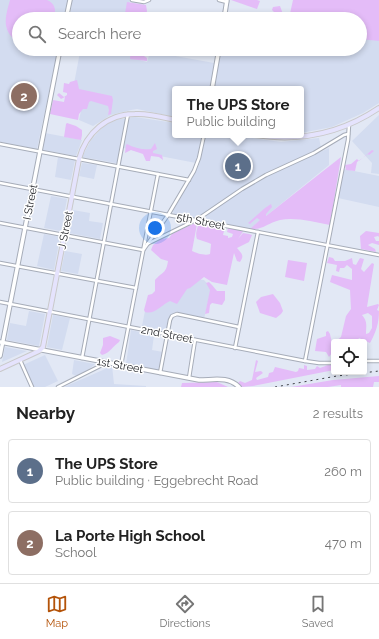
<!DOCTYPE html>
<meta charset="utf-8">
<style>
body{margin:0;font-family:Raleway,sans-serif;background:#f2f2f2;color:#222}
.controls{position:absolute;right:12px;bottom:12px;display:grid;overflow:hidden;border-radius:4px;box-shadow:0 2px 6px #0003}
.controls button{width:36px;height:36px;display:grid;place-items:center;padding:0;border:0;border-bottom:1px solid #e0e0e0;background:#fff;color:#222;font:20px sans-serif}
.you{position:absolute;left:155px;top:228px;width:14px;height:14px;margin:-10px;border:3px solid #fff;border-radius:50%;background:#1a73e8;box-shadow:0 0 0 6px #1a73e833}
.badge{display:grid;place-items:center;width:26px;height:26px;border-radius:50%;background:#b45309;color:#fff;font-size:13px;font-weight:700}
.pin{position:absolute;translate:-50% -50%;border:2px solid #fff;box-shadow:0 1px 4px #0006}
.popup{position:absolute;left:172px;top:86px;width:132px;height:52px;box-sizing:border-box;display:grid;place-content:center;border-radius:4px;background:#fff;filter:drop-shadow(0 1px 3px #0005);font-size:13px;white-space:nowrap;color:#767676}
.popup b{font-size:15px;color:#222}
.popup::after{content:'';position:absolute;left:50%;top:100%;margin-left:-8px;border:8px solid transparent;border-top-color:#fff}
.list{margin:0;padding:0;list-style:none}
h2{display:flex;justify-content:space-between;align-items:center;height:52px;margin:0;padding:0 16px;font-size:17px}
h2 small{font-size:13px;font-weight:400;color:#767676}
.list li{display:grid;grid-template-columns:26px 1fr auto;gap:12px;align-items:center;box-sizing:border-box;height:64px;margin:0 8px 8px;padding:0 8px;border:1px solid #e0e0e0;border-radius:4px}
.list b{display:block;font-size:15px;white-space:nowrap}
.list p{margin:0;font-size:13px;white-space:nowrap;color:#767676}
.list em{font-size:13px;font-style:normal;color:#767676}
.icon{flex:none;width:22px;height:22px;fill:none;stroke:currentColor;stroke-width:2;stroke-linecap:round;stroke-linejoin:round}
.map{position:relative;flex:none;width:379px;height:387px;overflow:hidden}
.search{position:absolute;background:#fff;box-shadow:0 2px 6px #0003;left:12px;right:12px;top:12px;height:44px;display:flex;align-items:center;gap:10px;box-sizing:border-box;padding:0 14px;border-radius:22px;color:#767676;font-size:15px}
.sheet{height:196px;background:#fff}
nav{display:flex;justify-content:space-around;align-items:center;box-sizing:border-box;height:56px;border-top:1px solid #e0e0e0;background:#fff;font-size:11px;color:#767676}
nav a{display:grid;justify-items:center;gap:2px}
nav .on{color:#b45309}
.map>svg:first-child{display:block}
</style>
<div class="map">
<svg width="379" height="387" viewBox="0 0 379 387">
<rect width="100%" height="100%" fill="#e2e8f5"/>
<g fill="#d3dcf0">
<polygon points="0,0 68,0 64,19 19,19 19,49 58,49 37,149 0,142"/>
<polygon points="72,0 130,0 128,19 70,19"/>
<polygon points="360,38 379,39 379,103 363,113 332,127 301,133 301,89 214,89 221,49 360,49"/>
<polygon points="69,49 134,49 132,58 147,62 151,49 153,49 170,55 214,63 210,89 175,89 175,117 137,109 131,110 111,115 93,126 79,120 85,92 73,89 80,52"/>
<polygon points="379,115 379,174 371,173 372,163 352,141"/>
<polygon points="135,117 175,123 175,135 202,135 196,163 139,152 124,148 121,164 82,157 91,140 105,125 115,120"/>
<polygon points="45,133 82,140 76,156 43,150"/>
<polygon points="206,135 232,135 281,142 319,138 321,148 240,188 197,219 174,215 173,211 199,165"/>
<polygon points="329,148 329,165 250,229 201,219 246,188 265,177"/>
<polygon points="58,157 75,160 71,180 55,177"/>
<polygon points="82,163 97,165 94,179 79,176"/>
<polygon points="344,169 379,176 379,207 338,198"/>
<polygon points="51,196 67,199 61,231 44,228"/>
<polygon points="73,210 90,213 89,221 103,223 100,239 69,233"/>
<polygon points="44,234 60,237 54,270 37,266"/>
<polygon points="65,251 82,254 78,274 61,271"/>
<polygon points="182,277 204,280 211,288 204,319 176,312 170,316 166,331 142,326 146,306"/>
<polygon points="29,311 45,314 39,346 7,340 10,323 26,326"/>
<polygon points="53,315 70,318 62,350 47,347"/>
<polygon points="131,330 154,335 152,350 163,352 158,370 156,370 126,364"/>
<polygon points="5,347 10,348 27,351 2,362"/>
<polygon points="45,355 58,381 45,387 34,387 23,365"/>
<polygon points="74,360 94,364 95,364 88,370 76,376 72,374"/>
<polygon points="112,366 114,384 146,386 146,387 64,387"/>
</g>
<g fill="#e4bcf8" fill-rule="evenodd">
<path d="M10,0H47C56,4 56,10 54,19H19V43C1,31 5,18 10,0Z"/>
<polygon points="231,0 257,0 260,1 257,9"/>
<polygon points="293,0 379,0 379,41 360,39 360,19 232,19 232,18 264,15 276,16 275,13 272,10 273,7 280,6 284,17 289,18"/>
<polygon points="127,2 146,5 147,11 145,19 139,19 138,14 135,15 132,19 124,19"/>
<polygon points="131,49 142,49 141,54 147,58 147,61 130,59"/>
<polygon points="77,80 79,89 112,96 113,100 111,114 108,115 109,110 108,106 91,101 89,102 87,109 83,109 79,114 78,120 50,114 53,100 64,102 65,97 61,99 57,95 59,93 64,97 67,95 67,93 63,92 64,83 69,84 70,82"/>
<polygon points="67,123 76,126 82,130 82,135 81,140 64,137 66,124"/>
<path d="M155,143L157,149L153,151V153L162,155L163,160L159,157L151,156L150,161H146L143,154L131,150L125,153L126,145L127,144C134,148 143,150 151,149Z"/>
<polygon points="372,150 374,151 369,155 368,154 357,162 355,171 346,170 345,165 351,164 357,159 359,161"/>
<path d="M341,157L330,225C313,222 296,217 280,220C267,223 264,230 250,229L260,220L257,218L250,224L248,223L265,208L271,204L272,207L266,214V216Z"/>
<path d="M195,223L197,224L192,251C196,253 205,256 210,254L211,244L209,243L197,239C195,235 197,226 200,223L225,227L223,235L228,236V238L232,237L233,234L227,232L228,228L244,230L238,239L243,233L249,234L252,235L249,242L237,248C241,253 245,255 240,262L237,261L234,253L227,285L212,282L204,277L190,288L187,289L177,304L170,301C161,305 155,315 145,312L144,310L148,295L152,294L155,291V280C163,271 166,274 168,261L161,259L151,250L153,245L161,239L169,238L172,234Z"/>
<polygon points="366,231 379,233 379,237 378,236 374,237 376,241 379,241 379,245 372,243 368,245 375,249 376,252 361,249 360,236"/>
<path d="M329,257L333,258L335,261H345L352,258L353,264L356,265L360,258L364,259L361,269L364,272L372,263L374,264L367,307L378,304L379,305L377,310L379,311C379,323 376,332 370,343L359,338L357,342H335L341,337L346,316L351,309L350,290L330,282L332,275L352,280V269L347,265L344,268H340L339,272L336,271L337,265L327,263ZM368,313L372,316V328L369,333L366,334C366,326 368,322 362,315Z"/>
<polygon points="288,260 307,263 304,281 285,277"/>
<polygon points="209,282 212,285 217,291 225,291 225,300 222,305 212,303 210,305 209,313 205,314 210,290 206,283"/>
<polygon points="273,294 280,303 283,311 281,314 276,318 260,313 256,302 261,297"/>
<polygon points="328,331 330,334 332,343 334,343 334,350 329,357 326,352 315,351 317,339 326,336 326,332"/>
<path d="M110,336L120,340L119,342C113,346 110,353 102,355L100,353L103,345V338Z"/>
<polygon points="256,360 258,361 255,372 261,371 263,373 256,378 257,380 268,377 269,373 273,372 275,367 296,372 298,371 299,368 304,369 304,365 307,366 307,370 315,369 317,366 320,368 328,365 334,365 334,370 253,386 241,387 238,383 240,381 245,383 252,380"/>
<polygon points="379,376 379,382 374,382 373,387 341,387 341,385 328,387 291,387 333,380"/>
<polygon points="217,382 228,387 181,387 182,383"/>
</g>
<g fill="none" stroke-linecap="round" stroke-linejoin="round">
<defs>
<g id="minor">
<polyline points="132,0 144,2 149,0"/>
<polyline points="219,0 227,2"/>
<polyline points="0,144 189,180"/>
<polyline points="0,183 379,255"/>
<polyline points="0,223 143,250"/>
<polyline points="147,244 198,219 242,189 266,175 314,153 344,135 348,134"/>
<polyline points="144,249 168,215 194,171 199,158 204,135"/>
<polyline points="0,263 136,288"/>
<polyline points="0,302 305,361 319,363 334,363"/>
<polyline points="235,348 258,232"/>
<polyline points="82,358 128,114"/>
<polyline points="20,360 32,387"/>
<polyline points="305,361 348,140 349,125"/>
<polyline points="364,361 379,361"/>
<polyline points="121,365 158,174"/>
<polyline points="160,373 170,320 172,316 177,314 239,327"/>
<polyline points="189,378 195,340"/>
<polyline points="58,387 106,363"/>
</g>
<g id="tertiary">
<polyline points="66,19 70,0"/>
<polyline points="224,19 227,0"/>
<polyline points="212,89 219,49"/>
<path d="M0,342L199,380C214,380 228,376 239,387"/>
<polyline points="0,356 60,49"/>
</g>
<g id="primary">
<path d="M255,135C299,142 342,133 379,108"/>
<path d="M0,369L39,351L43,347L79,159C86,133 107,114 135,114C148,113 162,117 175,120"/>
</g>
</defs>
<use href="#minor" stroke="#a6acb8" stroke-width="4.5"/>
<use href="#tertiary" stroke="#a6acb8" stroke-width="5.5"/>
<use href="#primary" stroke="#c9c9ca" stroke-width="6"/>
<use href="#minor" stroke="#fff" stroke-width="2.5"/>
<use href="#tertiary" stroke="#fff" stroke-width="3.5"/>
<use href="#primary" stroke="#e5e3fd" stroke-width="4"/>
<polyline stroke="#3b3e44" stroke-width="1" stroke-dasharray="2 4" stroke-linecap="butt" points="275,387 337,376 379,371"/>
</g>
<g text-anchor="middle" stroke-width="3" stroke-linejoin="round" paint-order="stroke">
<g font-size="11" fill="#1d1f24" stroke="#fff">
<text transform="translate(30 202) rotate(-79)" y="4">I Street</text>
<text transform="translate(201 221) rotate(11)" y="4">5th Street</text>
<text transform="translate(65 230) rotate(-79)" y="4">J Street</text>
<text transform="translate(167 334) rotate(11)" y="4">2nd Street</text>
<text transform="translate(120 365) rotate(10)" y="4">1st Street</text>
</g>
</g>
</svg>
<div class="controls">
<button><svg class="icon" aria-label="locate" viewBox="0 0 24 24"><circle cx="12" cy="12" r="6"/><path d="M12 2v4M12 18v4M2 12h4M18 12h4"/></svg></button>
</div>
<div class="you"></div>
<div class="pin badge" style="left:238px;top:166px;background:#5c6f8a">1</div>
<div class="popup"><b>The UPS Store</b>Public building</div>
<div class="pin badge" style="left:24px;top:96px;background:#8d6e63">2</div>
<div class="search"><svg class="icon" aria-label="search" viewBox="0 0 24 24"><circle cx="10" cy="10" r="6"/><path d="M15 15l6 6"/></svg>Search here</div>
</div>
<section class="sheet">
<h2>Nearby<small>2 results</small></h2>
<ul class="list">
<li><span class="badge" style="background:#5c6f8a">1</span><div><b>The UPS Store</b><p>Public building · Eggebrecht Road</p></div><em>260 m</em></li>
<li><span class="badge" style="background:#8d6e63">2</span><div><b>La Porte High School</b><p>School</p></div><em>470 m</em></li>
</ul>
</section>
<nav>
<a class="on"><svg class="icon" aria-label="map" viewBox="0 0 24 24"><path d="M3 6l6-2 6 2 6-2v14l-6 2-6-2-6 2zM9 4v14M15 6v14"/></svg>Map</a>
<a><svg class="icon" aria-label="directions" viewBox="0 0 24 24"><path d="M12 3l9 9-9 9-9-9zM9 14v-3h6M13 9l2 2-2 2"/></svg>Directions</a>
<a><svg class="icon" aria-label="saved" viewBox="0 0 24 24"><path d="M7 4h10v16l-5-4-5 4z"/></svg>Saved</a>
</nav>
